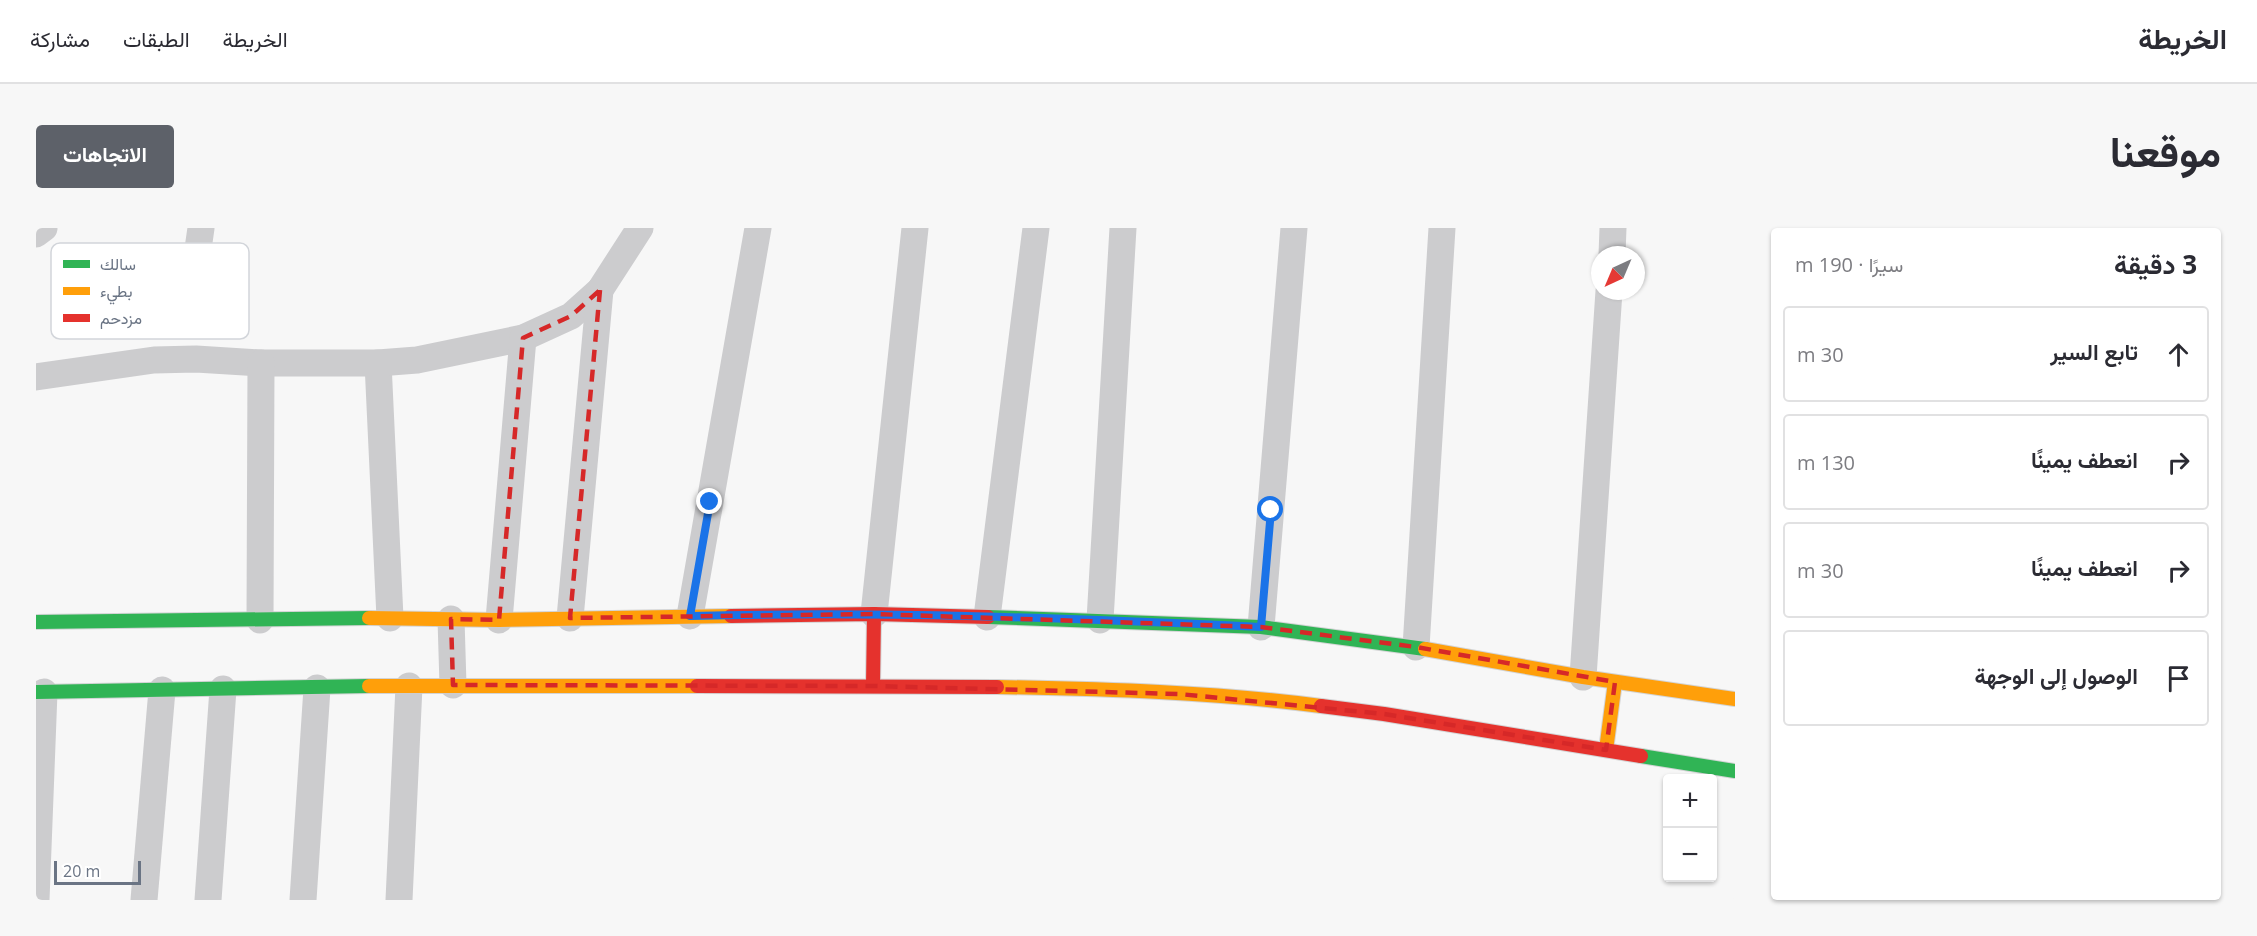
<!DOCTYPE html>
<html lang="ar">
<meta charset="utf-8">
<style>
body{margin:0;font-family:"Open Sans",Vazirmatn,sans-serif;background:#f7f7f7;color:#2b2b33;direction:rtl}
.controls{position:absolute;right:18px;bottom:18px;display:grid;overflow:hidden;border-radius:6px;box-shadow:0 2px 4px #0004}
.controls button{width:54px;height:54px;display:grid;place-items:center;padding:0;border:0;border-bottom:2px solid #e1e1e2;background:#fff;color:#2b2b33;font:30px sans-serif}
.compass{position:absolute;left:1555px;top:18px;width:54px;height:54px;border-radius:50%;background:#fff;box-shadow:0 2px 4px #0004;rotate:224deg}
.scale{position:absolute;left:18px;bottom:15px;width:87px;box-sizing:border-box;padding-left:6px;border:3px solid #6a7484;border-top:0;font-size:16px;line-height:21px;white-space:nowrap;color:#6a7484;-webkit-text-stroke:4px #fff;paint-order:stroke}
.stop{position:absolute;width:18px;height:18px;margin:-14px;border:4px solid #1a73e8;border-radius:50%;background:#fff}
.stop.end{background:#1a73e8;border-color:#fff;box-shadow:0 2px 6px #0008}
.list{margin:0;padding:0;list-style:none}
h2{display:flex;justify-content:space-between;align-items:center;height:78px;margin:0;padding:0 24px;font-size:26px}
h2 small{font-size:20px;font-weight:400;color:#7c7c81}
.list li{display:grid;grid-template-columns:39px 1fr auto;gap:18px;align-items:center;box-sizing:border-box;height:96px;margin:0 12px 12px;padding:0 12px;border:2px solid #e1e1e2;border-radius:6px}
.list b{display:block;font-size:22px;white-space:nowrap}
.list em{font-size:20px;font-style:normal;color:#7c7c81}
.icon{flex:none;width:33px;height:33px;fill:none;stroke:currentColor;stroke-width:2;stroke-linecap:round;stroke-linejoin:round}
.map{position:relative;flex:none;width:1699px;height:672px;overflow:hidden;direction:ltr;border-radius:6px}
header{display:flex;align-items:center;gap:36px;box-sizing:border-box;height:84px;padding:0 30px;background:#fff;border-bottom:2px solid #e1e1e2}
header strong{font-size:28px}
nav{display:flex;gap:33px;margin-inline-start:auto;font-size:21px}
.intro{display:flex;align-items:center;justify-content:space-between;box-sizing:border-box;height:144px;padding:0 36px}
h1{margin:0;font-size:42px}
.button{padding:15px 27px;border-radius:6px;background:#5d6169;color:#fff;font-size:21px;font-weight:700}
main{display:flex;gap:36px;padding:0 36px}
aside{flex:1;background:#fff;border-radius:6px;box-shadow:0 2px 4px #0004}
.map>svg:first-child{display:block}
</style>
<header>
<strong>الخريطة</strong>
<nav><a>الخريطة</a><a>الطبقات</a><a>مشاركة</a></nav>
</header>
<div class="intro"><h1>موقعنا</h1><a class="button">الاتجاهات</a></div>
<main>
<aside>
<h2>3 دقيقة<small>سيرًا · 190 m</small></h2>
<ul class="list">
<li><svg class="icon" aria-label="ahead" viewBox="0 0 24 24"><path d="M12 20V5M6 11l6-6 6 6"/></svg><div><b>تابع السير</b></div><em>30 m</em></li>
<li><svg class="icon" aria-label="right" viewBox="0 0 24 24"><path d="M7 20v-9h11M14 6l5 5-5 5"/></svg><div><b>انعطف يمينًا</b></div><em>130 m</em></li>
<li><svg class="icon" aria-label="right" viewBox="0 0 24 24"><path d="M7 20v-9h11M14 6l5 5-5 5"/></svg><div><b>انعطف يمينًا</b></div><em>30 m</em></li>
<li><svg class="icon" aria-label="arrive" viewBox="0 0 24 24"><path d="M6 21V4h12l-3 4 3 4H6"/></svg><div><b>الوصول إلى الوجهة</b></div></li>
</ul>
</aside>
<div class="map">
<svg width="1699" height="672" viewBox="0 0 1699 672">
<rect width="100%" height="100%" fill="#f7f7f7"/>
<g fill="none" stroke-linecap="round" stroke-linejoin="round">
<defs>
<g id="fast">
<polyline points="952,389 1225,399 1389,421"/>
<polyline points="0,394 333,390"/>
<polyline points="0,464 333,458"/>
<polyline points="1605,528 1699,543"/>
</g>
<g id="slow">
<polyline points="333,390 463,392 695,388"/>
<polyline points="1389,421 1547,449 1699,471"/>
<polyline points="333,458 661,458"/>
<path d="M961,459C1069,461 1178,464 1285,478"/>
<polyline points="1570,522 1579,454"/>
</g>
<g id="jam">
<polyline points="695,388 838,386 952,389"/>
<polyline points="661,458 961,459"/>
<polyline points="837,458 838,386"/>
<polyline points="1285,478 1348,486 1605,528"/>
</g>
</defs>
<use href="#fast" stroke="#d3d4d5" stroke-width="16"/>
<use href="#slow" stroke="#d3d4d5" stroke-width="16"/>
<use href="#jam" stroke="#d3d4d5" stroke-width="16"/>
<g stroke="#ccccce" stroke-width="27">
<polyline points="0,6 8,0"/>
<polyline points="162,21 165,0"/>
<polyline points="1576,27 1577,0"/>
<polyline points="342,135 354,390"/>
<polyline points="0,149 118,132 160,131 225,135 342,135 381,132 487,110 535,88 564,62 604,0"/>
<polyline points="838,386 879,0"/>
<polyline points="654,388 722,0"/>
<polyline points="951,389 1000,0"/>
<polyline points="534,390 564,62"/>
<polyline points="415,391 417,457"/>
<polyline points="224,392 225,135"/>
<polyline points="463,392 487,110"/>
<polyline points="1064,392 1087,0"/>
<polyline points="1225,399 1258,0"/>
<polyline points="1380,419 1406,0"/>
<polyline points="1547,449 1573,63"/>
<polyline points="0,672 8,464"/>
<polyline points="108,672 126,462"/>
<polyline points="172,672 187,461"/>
<polyline points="267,672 281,460"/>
<polyline points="363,672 373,458"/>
</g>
<use href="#fast" stroke="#30b455" stroke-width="14"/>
<use href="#slow" stroke="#ff9f0a" stroke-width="14"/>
<use href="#jam" stroke="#e5322d" stroke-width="14"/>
</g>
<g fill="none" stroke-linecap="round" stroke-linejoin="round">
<path stroke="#1a73e8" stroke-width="8" d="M674,274L654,388C844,383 1035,390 1225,399L1235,282"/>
</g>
<path fill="none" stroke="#d62828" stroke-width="4.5" stroke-dasharray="12 8" stroke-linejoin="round" d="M564,62L534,390L838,386L1225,399L1380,419L1579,454L1570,522L1348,486L1143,466L837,458L417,457L415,391L463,392L487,110L535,88Z"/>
<rect x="15" y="15" width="198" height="96" rx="9" fill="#fff" stroke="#d2d5da" stroke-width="1.5"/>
<rect x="27" y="32" width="27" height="8" fill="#30b455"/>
<rect x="27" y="59" width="27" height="8" fill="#ff9f0a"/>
<rect x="27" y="86" width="27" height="8" fill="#e5322d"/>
<g font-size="16" fill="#6a7484">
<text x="64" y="42">سالك</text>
<text x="64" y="69">بطيء</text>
<text x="64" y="96">مزدحم</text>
</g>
</svg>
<div class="controls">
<button>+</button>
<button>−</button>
</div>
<svg class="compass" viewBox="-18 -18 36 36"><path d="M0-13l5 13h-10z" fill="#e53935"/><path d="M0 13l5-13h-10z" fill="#7c7c81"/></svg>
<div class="scale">20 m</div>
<div class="stop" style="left:1235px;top:282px"></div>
<div class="stop end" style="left:674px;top:274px"></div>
</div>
</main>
